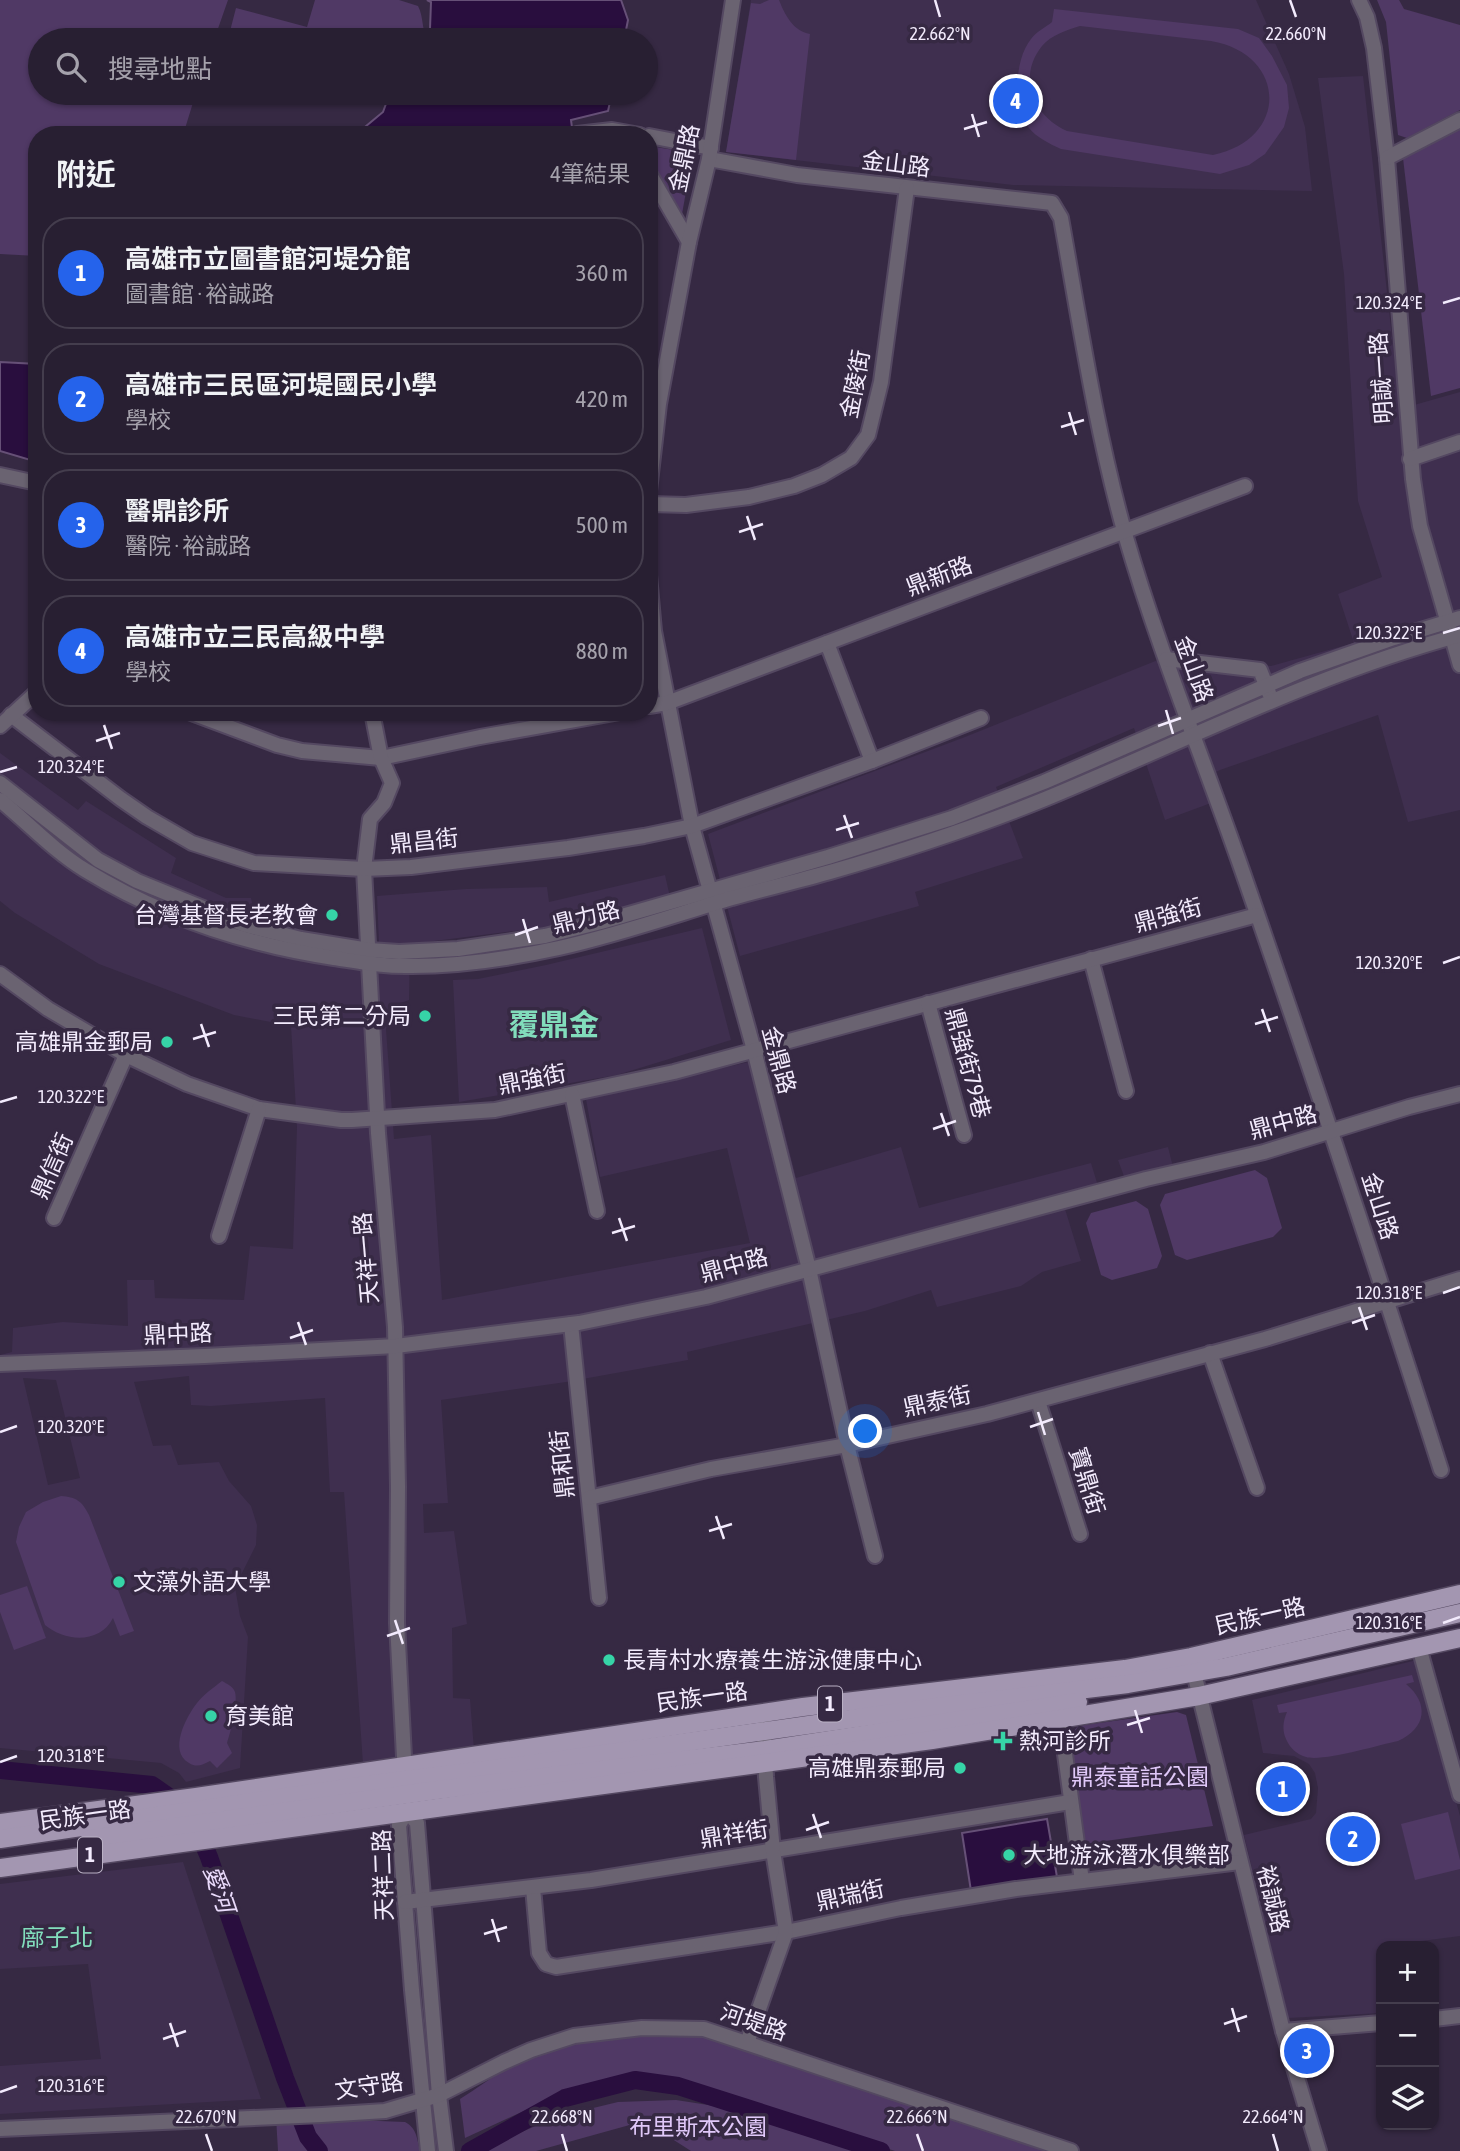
<!DOCTYPE html>
<html lang="zh-TW">
<meta charset="utf-8">
<style>
body{margin:0;font-family:"Asap Condensed","Noto Sans TC",sans-serif;background:#30273a;color:#f1f3f6}
.controls{position:absolute;right:21px;bottom:21px;display:grid;overflow:hidden;border-radius:14px;box-shadow:0 2px 5px #0004}
.controls button{width:63px;height:63px;display:grid;place-items:center;padding:0;border:0;border-bottom:2px solid #443d4d;background:#281f32;color:#f1f3f6;font:35px sans-serif}
.you{position:absolute;left:866px;top:1432px;width:24px;height:24px;margin:-18px;border:5px solid #fff;border-radius:50%;background:#1a73e8;box-shadow:0 0 0 10px #1a73e833}
.badge{display:grid;place-items:center;width:46px;height:46px;border-radius:50%;background:#2563eb;color:#fff;font-size:23px;font-weight:700}
.pin{position:absolute;translate:-50% -50%;border:4px solid #fff;box-shadow:0 2px 7px #0006}
.list{margin:0;padding:0;list-style:none}
h2{display:flex;justify-content:space-between;align-items:center;height:91px;margin:0;padding:0 28px;font-size:30px}
h2 small{font-size:23px;font-weight:400;color:#a5a2ac}
.list li{display:grid;grid-template-columns:46px 1fr auto;gap:21px;align-items:center;box-sizing:border-box;height:112px;margin:0 14px 14px;padding:0 14px;border:2px solid #443d4d;border-radius:28px}
.list b{display:block;font-size:26px;white-space:nowrap}
.list p{margin:0;font-size:23px;white-space:nowrap;color:#a5a2ac}
.list em{font-size:23px;font-style:normal;color:#a5a2ac}
.icon{flex:none;width:38px;height:38px;fill:none;stroke:currentColor;stroke-width:2;stroke-linecap:round;stroke-linejoin:round}
.map{position:relative;flex:none;width:1460px;height:2151px;overflow:hidden}
.search{position:absolute;background:#281f32;box-shadow:0 2px 5px #0004;left:28px;top:28px;width:630px;height:77px;display:flex;align-items:center;gap:18px;box-sizing:border-box;padding:0 24px;border-radius:38px;color:#a5a2ac;font-size:26px}
.panel{position:absolute;background:#281f32;box-shadow:0 2px 5px #0004;left:28px;top:126px;width:630px;height:595px;border-radius:28px}
.map>svg:first-child{display:block}
</style>
<div class="map">
<svg width="1460" height="2151" viewBox="0 0 1460 2151">
<rect width="100%" height="100%" fill="#362943"/>
<g fill="#3f2f4f" fill-rule="evenodd">
<polygon points="751,0 1256,0 1289,74 1305,127 1312,191 1013,185 726,152"/>
<polygon points="1363,76 1400,409 1460,392 1460,810 1408,822 1378,715 1220,770 1203,778 1211,803 1165,820 1134,728 996,787 1023,858 915,892 919,906 740,956 708,834 965,737 1173,654 1271,666 1354,643 1338,594 1382,577 1358,501 1344,274 1318,78"/>
<path d="M0,753L78,810L86,801L176,858L171,873L226,898H251L256,922L309,935L350,941L379,943L377,896L466,889L547,887L549,902L665,875L670,897L555,926L410,944L409,1000L395,1005L386,1029L394,1139L431,1135L442,1300L750,1243L727,1148L600,1177L586,1099L766,1058L796,1178L901,1147L919,1208L1091,1163L1098,1186L1125,1179L1118,1160L1168,1147L1176,1179L1065,1209L1081,1261L1042,1272L1021,1286L937,1307L931,1290L865,1311L687,1352L688,1360L566,1382L441,1400L448,1503L423,1504L424,1533L454,1531L467,1624L452,1628L453,1698L470,1699L474,1750L363,1764L344,1492H330L325,1398L211,1406L191,1405L189,1376L134,1382L153,1446L171,1445L178,1465L219,1462L229,1481L251,1506L257,1525L256,1545L235,1587L240,1616L248,1637L240,1768L186,1782L179,1773L161,1763L0,1748V1355L12,1352L13,1328L63,1322L128,1326L127,1280H154L155,1298L244,1300L250,1246L293,1249L297,1127L291,1026L234,1015L99,964L15,913L0,901ZM23,1378L56,1380L80,1478L48,1485Z"/>
<polygon points="702,928 731,1040 617,1075 459,1102 453,980 478,979 546,965"/>
<polygon points="1417,1660 1460,1816 1460,1936 1414,1942 1413,1946 1381,1946 1381,2013 1288,2018 1244,1835 1311,1819 1316,1813 1318,1788 1315,1773 1309,1764 1294,1756 1263,1753 1252,1700"/>
<polygon points="183,1862 261,2099 0,2114 0,2066 101,2059 88,1964 0,1969 0,1884"/>
</g>
<g fill="#503965" fill-rule="evenodd">
<polygon points="0,0 228,0 214,40 40,40 40,93 196,93 183,135 37,135 37,256 0,254"/>
<path d="M315,0H399L418,6C424,17 421,29 428,40H246L229,35L236,8L307,27Z"/>
<path d="M769,0H779C785,15 793,31 810,34L796,160L726,152L751,3L760,4Z"/>
<polygon points="1377,0 1399,0 1404,9 1460,25 1460,110 1407,138 1398,135 1386,22"/>
<path d="M1054,9L1238,29L1259,38L1272,56L1287,85L1289,108L1284,127L1265,154L1249,165L1220,174L1061,149C1050,144 1036,137 1029,128C1013,106 1014,60 1031,39C1036,32 1046,27 1052,22ZM1080,26L1211,41C1287,54 1290,139 1213,155L1067,131C1033,116 1017,77 1042,46C1051,35 1067,30 1080,26Z"/>
<polygon points="1460,129 1460,388 1431,396 1403,158"/>
<polygon points="649,146 693,153 682,214 649,161"/>
<polygon points="1255,1170 1267,1178 1282,1228 1273,1237 1187,1260 1175,1255 1160,1205 1165,1194"/>
<polygon points="1136,1201 1148,1209 1162,1256 1157,1268 1112,1280 1101,1275 1086,1223 1091,1213"/>
<path d="M61,1496C76,1497 82,1501 89,1515L134,1631L120,1636L113,1618C100,1644 65,1642 45,1625L16,1542L19,1527L26,1512L43,1502Z"/>
<polygon points="27,1586 46,1638 14,1650 0,1612 0,1595"/>
<path d="M1412,1675L1414,1682L1406,1684C1429,1703 1427,1728 1398,1741C1379,1745 1322,1762 1306,1757C1296,1754 1290,1748 1286,1739C1282,1730 1283,1721 1287,1712L1279,1713L1277,1705Z"/>
<path d="M222,1681C227,1684 233,1686 235,1692C238,1704 231,1731 227,1743L232,1753L217,1768L210,1761C202,1765 197,1768 189,1763C168,1751 186,1717 197,1703C204,1694 213,1688 222,1681Z"/>
<polygon points="1177,1712 1186,1715 1213,1826 1084,1844 1069,1737 1078,1726"/>
<polygon points="1448,1812 1460,1860 1460,1869 1415,1880 1401,1824"/>
<path d="M700,2033L1054,2151H895L682,2079L617,2076L576,2087L465,2138L460,2099C481,2086 502,2069 524,2059C579,2032 640,2035 700,2033Z"/>
<polygon points="676,2100 734,2109 867,2151 691,2151 644,2121 536,2151 478,2151 556,2117 618,2102"/>
<path d="M276,2117L405,2122C417,2128 417,2139 420,2151H278Z"/>
</g>
<g fill="#290e3e" stroke="#665077" stroke-width="2">
<polygon points="427,0 621,0 628,20 624,40 437,40 430,29 431,2"/>
<polygon points="390,93 612,93 608,111 571,120 573,135 366,135 365,127 383,112"/>
<polygon points="0,362 37,364 37,462 0,451"/>
<polygon points="1047,1819 1057,1877 971,1891 962,1833"/>
</g>
<g fill="none" stroke-linecap="round" stroke-linejoin="round">
<g stroke="#290e3e" stroke-width="18">
<polyline points="0,1770 152,1785 182,1806"/>
<polyline points="197,1829 209,1857 285,2078 308,2137 319,2151"/>
<polyline points="470,2151 565,2098 635,2080 678,2086 881,2151"/>
</g>
<defs>
<g id="minor">
<polyline points="1359,0 1367,17 1374,48 1387,158 1413,479 1420,526 1460,665"/>
<polyline points="577,134 612,130 640,135"/>
<polyline points="649,136 711,148"/>
<polyline points="1387,158 1460,120"/>
<path d="M709,159L797,175L1052,203L1061,218C1080,324 1096,431 1125,534C1158,648 1203,758 1242,870C1311,1069 1377,1269 1441,1470"/>
<polyline points="649,173 689,242"/>
<polyline points="1410,459 1460,442"/>
<polyline points="0,475 37,483"/>
<polyline points="649,491 659,404 689,242 709,159 733,0"/>
<polyline points="649,504 686,505 749,497 794,486 822,475 851,458 868,435 881,382 907,188"/>
<polyline points="649,575 654,631 692,826 754,1050 809,1269 847,1445 875,1556"/>
<polyline points="827,643 872,761"/>
<polyline points="1166,659 1260,670 1269,693"/>
<polyline points="649,706 667,703 1245,486"/>
<polyline points="189,712 277,745 302,751 381,758 480,737 620,712"/>
<polyline points="372,712 381,758 392,783 384,803 370,819 364,869 378,1133 395,1327 398,1487 397,1623 405,1776"/>
<polyline points="11,715 121,799 147,817 192,843 254,863 364,869 411,867 568,848 644,836 692,826 872,761 981,718"/>
<polyline points="0,726 37,692"/>
<polyline points="0,783 98,860 137,881 245,925 301,939 369,950 399,952 458,949 545,936 601,922 828,857 952,818 1044,782 1300,671 1394,638 1460,618"/>
<path d="M0,800C28,823 54,851 85,870C160,916 247,945 334,958C360,962 385,967 412,966C459,966 513,958 559,948C618,935 675,915 732,898C765,889 798,881 830,872C903,851 976,827 1045,799C1183,742 1316,674 1460,635"/>
<polyline points="1091,959 1126,1091"/>
<polyline points="0,974 48,1009 126,1055 187,1084 259,1109 341,1120 352,1120 495,1110 674,1072 1257,915"/>
<polyline points="928,1003 964,1135"/>
<polyline points="572,1094 597,1211"/>
<polyline points="54,1218 126,1055"/>
<polyline points="219,1236 259,1109"/>
<polyline points="571,1324 599,1598"/>
<polyline points="1210,1353 1257,1488"/>
<polyline points="0,1364 205,1356 396,1346 579,1323 706,1297 1146,1179 1264,1152 1409,1107 1460,1094"/>
<polyline points="1038,1401 1080,1534"/>
<polyline points="589,1498 711,1469 847,1445 987,1414 1265,1339 1460,1279"/>
<polyline points="1419,1647 1460,1795"/>
<polyline points="1192,1665 1283,2031 1319,2151"/>
<polyline points="1059,1709 1082,1881"/>
<polyline points="407,1811 417,1823 439,2095 446,2151"/>
<polyline points="407,1811 399,1825 412,1990 428,2151"/>
<polyline points="533,1888 539,1953 546,1964 556,1967 786,1932 901,1908 1016,1889 1240,1862"/>
<polyline points="405,1902 591,1880 1070,1802"/>
<polyline points="1434,2019 1460,2016"/>
<polyline points="1283,2031 1381,2023"/>
<polyline points="747,2043 786,1932 773,1851 766,1777 763,1713"/>
<polyline points="0,2129 322,2115 385,2111 439,2095 504,2062 531,2050 574,2036 642,2028 704,2029 1071,2151"/>
</g>
<g id="major">
<polyline points="0,1823 196,1797 803,1707 1125,1669 1191,1657 1460,1594"/>
<polyline points="0,1839 373,1784 525,1765 928,1708 1128,1684 1226,1667 1460,1613"/>
<polyline points="90,1839 437,1790 765,1750 1078,1702"/>
<polyline points="0,1868 932,1740 1199,1696 1460,1638"/>
</g>
</defs>
<use href="#minor" stroke="#544861" stroke-width="18"/>
<use href="#major" stroke="#544861" stroke-width="21"/>
<use href="#minor" stroke="#6a6371" stroke-width="14"/>
<use href="#major" stroke="#a396b1" stroke-width="18"/>
</g>
<path fill="none" stroke="#f3ebfd" stroke-width="2.5" d="M935,0L940,17M1290,0L1296,17M972,114L979,137M964,129L987,122M1443,303L1460,298M1069,412L1076,435M1061,427L1084,420M747,516L755,540M739,532L763,524M1443,633L1460,628M1166,710L1173,734M104,725L112,749M1158,726L1181,718M96,741L120,733M0,772L17,767M844,815L852,838M836,830L859,823M523,919L530,943M515,935L538,927M1443,963L1460,957M1262,1009L1270,1032M201,1024L209,1047M1255,1024L1278,1017M193,1039L216,1032M0,1102L17,1097M941,1113L949,1136M933,1129L956,1121M619,1218L627,1241M612,1233L635,1226M1443,1293L1460,1287M1359,1307L1367,1330M298,1322L306,1345M1352,1323L1375,1315M290,1338L313,1330M1038,1412L1045,1435M1030,1427L1053,1419M0,1432L17,1426M716,1516L724,1539M709,1531L732,1524M395,1620L403,1644M1443,1623L1460,1617M387,1636L410,1628M1135,1710L1142,1733M1127,1725L1150,1718M0,1762L17,1756M813,1814L821,1838M806,1830L829,1822M492,1919L499,1942M484,1934L507,1927M1232,2008L1239,2032M170,2023L178,2047M1224,2024L1247,2016M163,2039L186,2031M0,2092L17,2086M206,2134L212,2151M562,2134L567,2151M917,2134L923,2151M1273,2134L1278,2151"/>
<g fill="#36d4a7" stroke="#362943" stroke-width="2.5">
<circle cx="332" cy="915" r="7"/>
<circle cx="425" cy="1016" r="7"/>
<circle cx="167" cy="1042" r="7"/>
<circle cx="119" cy="1582" r="7"/>
<circle cx="609" cy="1660" r="7"/>
<circle cx="211" cy="1716" r="7"/>
<path d="M999.5 1730.5h7v7h7v7h-7v7h-7v-7h-7v-7h7z"/>
<circle cx="960" cy="1768" r="7"/>
<circle cx="1009" cy="1855" r="7"/>
</g>
<g text-anchor="middle" stroke-width="7" stroke-linejoin="round" paint-order="stroke">
<g fill="#362943" stroke="#bab1c5" stroke-width="2">
<rect x="818" y="1686.5" width="24" height="35" rx="5"/>
<rect x="78" y="1837.5" width="24" height="35" rx="5"/>
</g>
<g font-size="21" font-weight="bold" fill="#f3ebfd">
<text x="830" y="1711">1</text>
<text x="90" y="1862">1</text>
</g>
<g font-size="23" fill="#f3ebfd" stroke="#362943">
<text transform="translate(684 158) rotate(-78)" y="8">金鼎路</text>
<text transform="translate(896 164) rotate(7)" y="8">金山路</text>
<text transform="translate(1381 378) rotate(-94)" y="8">明誠一路</text>
<text transform="translate(855 384) rotate(-79)" y="8">金陵街</text>
<text transform="translate(939 576) rotate(-21)" y="8">鼎新路</text>
<text transform="translate(1194 669) rotate(70)" y="8">金山路</text>
<text transform="translate(424 841) rotate(-6)" y="8">鼎昌街</text>
<text transform="translate(1168 915) rotate(-15)" y="8">鼎強街</text>
<text transform="translate(586 917) rotate(-14)" y="8">鼎力路</text>
<text transform="translate(779 1060) rotate(75)" y="8">金鼎路</text>
<text transform="translate(968 1063) rotate(75)" y="8">鼎強街79巷</text>
<text transform="translate(532 1079) rotate(-11)" y="8">鼎強街</text>
<text transform="translate(1283 1122) rotate(-15)" y="8">鼎中路</text>
<text transform="translate(52 1166) rotate(-66)" y="8">鼎信街</text>
<text transform="translate(1380 1206) rotate(72)" y="8">金山路</text>
<text transform="translate(366 1258) rotate(-95)" y="8">天祥一路</text>
<text transform="translate(734 1265) rotate(-15)" y="8">鼎中路</text>
<text transform="translate(178 1334) rotate(-2)" y="8">鼎中路</text>
<text transform="translate(937 1401) rotate(-12)" y="8">鼎泰街</text>
<text transform="translate(562 1464) rotate(-96)" y="8">鼎和街</text>
<text transform="translate(1087 1481) rotate(73)" y="8">寶鼎街</text>
<text transform="translate(1260 1616) rotate(-13)" y="8">民族一路</text>
<text transform="translate(702 1697) rotate(-8)" y="8">民族一路</text>
<text transform="translate(85 1815) rotate(-8)" y="8">民族一路</text>
<text transform="translate(734 1834) rotate(-9)" y="8">鼎祥街</text>
<text transform="translate(383 1875) rotate(-92)" y="8">天祥二路</text>
<text transform="translate(850 1895) rotate(-12)" y="8">鼎瑞街</text>
<text transform="translate(1273 1899) rotate(76)" y="8">裕誠路</text>
<text transform="translate(754 2022) rotate(19)" y="8">河堤路</text>
<text transform="translate(369 2086) rotate(-8)" y="8">文守路</text>
</g>
<g font-size="23" fill="#f3ebfd" stroke="#362943" text-anchor="start">
<text x="318" y="923" text-anchor="end">台灣基督長老教會</text>
<text x="411" y="1024" text-anchor="end">三民第二分局</text>
<text x="153" y="1050" text-anchor="end">高雄鼎金郵局</text>
<text x="133" y="1590">文藻外語大學</text>
<text x="623" y="1668">長青村水療養生游泳健康中心</text>
<text x="225" y="1724">育美館</text>
<text x="1019" y="1749">熱河診所</text>
<text x="946" y="1776" text-anchor="end">高雄鼎泰郵局</text>
<text x="1023" y="1863">大地游泳潛水俱樂部</text>
</g>
<g font-size="23" fill="#e0c8f9" stroke="#362943">
<text x="1140" y="1785">鼎泰童話公園</text>
<text x="698" y="2135">布里斯本公園</text>
</g>
<g font-size="24" font-style="italic" fill="#eadbfc" stroke="#362943">
<text transform="translate(219 1889) rotate(71)" y="8">愛河</text>
</g>
<g font-size="24" fill="#82ddbc" stroke="#362943">
<text x="57" y="1946">廍子北</text>
</g>
<g font-size="30" font-weight="bold" fill="#82ddbc" stroke="#362943">
<text x="554" y="1035">覆鼎金</text>
</g>
</g>
<g font-size="18" text-anchor="middle" fill="#f3ebfd" stroke="#362943" stroke-width="7" stroke-linejoin="round" paint-order="stroke">
<text x="940" y="40">22.662°N</text>
<text x="1296" y="40">22.660°N</text>
<text x="1389" y="309">120.324°E</text>
<text x="1389" y="639">120.322°E</text>
<text x="71" y="773">120.324°E</text>
<text x="1389" y="969">120.320°E</text>
<text x="71" y="1103">120.322°E</text>
<text x="1389" y="1299">120.318°E</text>
<text x="71" y="1433">120.320°E</text>
<text x="1389" y="1629">120.316°E</text>
<text x="71" y="1762">120.318°E</text>
<text x="71" y="2092">120.316°E</text>
<text x="206" y="2123">22.670°N</text>
<text x="562" y="2123">22.668°N</text>
<text x="917" y="2123">22.666°N</text>
<text x="1273" y="2123">22.664°N</text>
</g>
</svg>
<div class="controls">
<button>+</button>
<button>−</button>
<button><svg class="icon" aria-label="layers" viewBox="0 0 24 24"><path d="M12 4l9 5-9 5-9-5zM3 14l9 5 9-5"/></svg></button>
</div>
<div class="you"></div>
<div class="pin badge" style="left:1283px;top:1789px">1</div>
<div class="pin badge" style="left:1353px;top:1839px">2</div>
<div class="pin badge" style="left:1307px;top:2051px">3</div>
<div class="pin badge" style="left:1016px;top:101px">4</div>
<div class="search"><svg class="icon" aria-label="search" viewBox="0 0 24 24"><circle cx="10" cy="10" r="6"/><path d="M15 15l6 6"/></svg>搜尋地點</div>
<section class="panel">
<h2>附近<small>4筆結果</small></h2>
<ul class="list">
<li><span class="badge">1</span><div><b>高雄市立圖書館河堤分館</b><p>圖書館 · 裕誠路</p></div><em>360 m</em></li>
<li><span class="badge">2</span><div><b>高雄市三民區河堤國民小學</b><p>學校</p></div><em>420 m</em></li>
<li><span class="badge">3</span><div><b>醫鼎診所</b><p>醫院 · 裕誠路</p></div><em>500 m</em></li>
<li><span class="badge">4</span><div><b>高雄市立三民高級中學</b><p>學校</p></div><em>880 m</em></li>
</ul>
</section>
</div>
